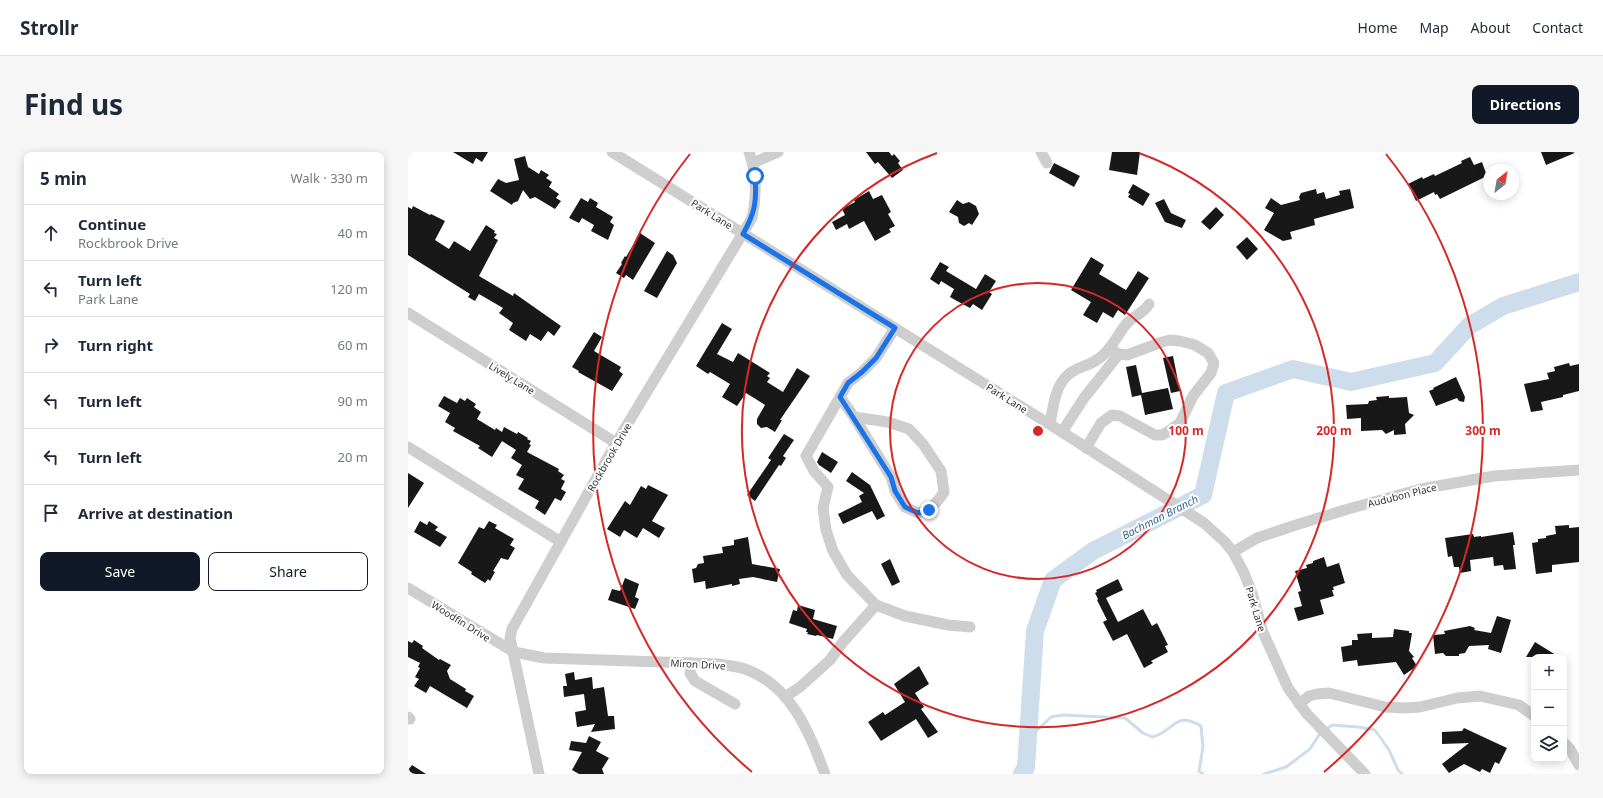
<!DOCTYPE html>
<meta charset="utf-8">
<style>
body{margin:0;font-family:"Noto Sans",sans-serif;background:#f6f6f7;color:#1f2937}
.controls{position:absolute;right:12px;bottom:12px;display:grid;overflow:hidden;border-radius:8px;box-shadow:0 2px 10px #0003}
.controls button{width:36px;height:36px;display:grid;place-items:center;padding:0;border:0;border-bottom:1px solid #e0e1e3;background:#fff;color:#1f2937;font:20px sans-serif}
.compass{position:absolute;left:1075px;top:12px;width:36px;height:36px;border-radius:50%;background:#fff;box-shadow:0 2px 10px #0003;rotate:31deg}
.stop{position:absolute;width:12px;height:12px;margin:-9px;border:3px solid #1a73e8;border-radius:50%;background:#fff}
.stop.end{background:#1a73e8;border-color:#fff;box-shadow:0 1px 4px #0008}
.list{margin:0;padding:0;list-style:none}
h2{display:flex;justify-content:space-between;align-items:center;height:52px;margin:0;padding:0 16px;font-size:17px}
h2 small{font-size:13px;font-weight:400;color:#747a83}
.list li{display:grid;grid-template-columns:26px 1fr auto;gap:12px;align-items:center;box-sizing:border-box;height:56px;padding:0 16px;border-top:1px solid #e0e1e3}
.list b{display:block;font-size:15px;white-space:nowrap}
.list p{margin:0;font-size:13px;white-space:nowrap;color:#747a83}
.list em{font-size:13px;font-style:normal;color:#747a83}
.actions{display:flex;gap:8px;padding:12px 16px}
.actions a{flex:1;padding:9px 0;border:1px solid #111827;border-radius:8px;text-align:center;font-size:14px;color:#111827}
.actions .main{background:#111827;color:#fff}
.icon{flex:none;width:22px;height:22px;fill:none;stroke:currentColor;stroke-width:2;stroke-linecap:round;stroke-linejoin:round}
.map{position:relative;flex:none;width:1171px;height:622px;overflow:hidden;border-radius:8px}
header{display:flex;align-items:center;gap:24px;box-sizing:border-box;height:56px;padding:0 20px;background:#fff;border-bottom:1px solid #e0e1e3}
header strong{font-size:19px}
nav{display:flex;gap:22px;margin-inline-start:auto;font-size:14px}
.intro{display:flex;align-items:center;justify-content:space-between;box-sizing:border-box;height:96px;padding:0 24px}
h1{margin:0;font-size:28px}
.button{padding:10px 18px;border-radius:8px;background:#111827;color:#fff;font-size:14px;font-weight:700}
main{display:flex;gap:24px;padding:0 24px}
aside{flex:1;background:#fff;border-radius:8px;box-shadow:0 2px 10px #0003}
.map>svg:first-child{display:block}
</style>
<header>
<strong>Strollr</strong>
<nav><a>Home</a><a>Map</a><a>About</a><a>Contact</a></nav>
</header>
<div class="intro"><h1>Find us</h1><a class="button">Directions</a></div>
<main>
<aside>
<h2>5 min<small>Walk · 330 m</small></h2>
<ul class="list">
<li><svg class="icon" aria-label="ahead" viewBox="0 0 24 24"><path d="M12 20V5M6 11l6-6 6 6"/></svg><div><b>Continue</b><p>Rockbrook Drive</p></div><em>40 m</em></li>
<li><svg class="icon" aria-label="left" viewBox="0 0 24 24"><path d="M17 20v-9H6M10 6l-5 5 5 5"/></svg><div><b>Turn left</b><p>Park Lane</p></div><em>120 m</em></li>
<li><svg class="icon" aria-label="right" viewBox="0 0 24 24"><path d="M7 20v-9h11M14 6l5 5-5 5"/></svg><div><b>Turn right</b></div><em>60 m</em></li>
<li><svg class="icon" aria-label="left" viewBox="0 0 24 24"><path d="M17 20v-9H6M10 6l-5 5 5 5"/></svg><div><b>Turn left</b></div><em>90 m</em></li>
<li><svg class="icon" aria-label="left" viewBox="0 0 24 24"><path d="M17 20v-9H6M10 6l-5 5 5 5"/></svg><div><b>Turn left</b></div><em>20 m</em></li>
<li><svg class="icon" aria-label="arrive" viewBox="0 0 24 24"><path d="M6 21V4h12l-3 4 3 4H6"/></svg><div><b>Arrive at destination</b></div></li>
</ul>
<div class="actions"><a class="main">Save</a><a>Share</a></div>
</aside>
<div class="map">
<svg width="1171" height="622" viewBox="0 0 1171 622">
<rect width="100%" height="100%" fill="#fff"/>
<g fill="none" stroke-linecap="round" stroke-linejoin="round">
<g stroke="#cdddec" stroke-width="3">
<path d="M620,587L643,565L655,563L717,566L735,581L744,585C766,580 766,558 793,574L795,595L791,619L795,622"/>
<polyline points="856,622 878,615 902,597 911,583 924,573 950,575 967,578 981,598 990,618 994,622"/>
</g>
<polyline stroke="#cdddec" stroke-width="18" points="614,622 618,615 627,479 645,428 685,399 795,343 818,241 885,217 943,230 1027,211 1061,174 1095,154 1171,130"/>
</g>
<g fill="#181818">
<polygon points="45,0 80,0 74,10 68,6 65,12"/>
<polygon points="458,0 481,0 484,4 486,2 492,9 490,11 495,18 484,26 470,10 467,12"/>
<polygon points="704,0 732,0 729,23 701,18"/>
<polygon points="1133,0 1169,0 1138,13"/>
<polygon points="117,4 120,15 131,22 133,18 141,23 138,26 144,30 141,35 151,42 148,46 153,49 147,57 127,45 122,47 115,38 110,49 105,51 104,53 82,39 90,27 98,31 111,28 106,7"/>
<polygon points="1062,5 1066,13 1074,10 1079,24 1032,47 1029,42 1027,43 1026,40 1008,49 1000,32 1014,25 1015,27 1026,22 1027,24 1054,11 1053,9"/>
<polygon points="646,11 672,24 666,35 641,21"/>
<polygon points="725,32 742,42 735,54 720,45 722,42 720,41"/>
<polygon points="908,37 909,42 916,40 918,47 932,43 931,39 942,37 946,56 906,67 907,73 882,80 884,87 875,89 856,78 866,61 857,56 863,46 873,53 892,48 891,45 893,41"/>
<polygon points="461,39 465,47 474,43 483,60 480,62 487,74 481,77 483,80 467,89 456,69 441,77 439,72 428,78 424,70 437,63 434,57 447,50 446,48"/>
<polygon points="173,46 180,50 182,46 190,51 188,55 205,65 202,70 206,73 200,88 183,79 186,73 174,66 171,71 161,66"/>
<polygon points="756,47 763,61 778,68 774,76 757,70 747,51"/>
<polygon points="549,48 555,52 561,50 568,54 571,62 564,73 561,71 556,74 551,71 550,65 541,60"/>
<polygon points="5,54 22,63 23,62 37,69 27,88 41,97 46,89 62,99 78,73 87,79 86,81 89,82 86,86 90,88 71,124 105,144 106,141 153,174 146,184 140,179 133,189 122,182 118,189 101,178 105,171 91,161 95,156 71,142 67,149 60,145 62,142 0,103 0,55 4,57"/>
<polygon points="808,55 816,63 802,78 793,70"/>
<polygon points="232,81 247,91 225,128 218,123 216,126 208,121 214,112 213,111 217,104 218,105"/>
<polygon points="839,85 850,97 839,108 828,95"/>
<polygon points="259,99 265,103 269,111 249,146 236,139"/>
<polygon points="683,105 696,113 691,122 718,138 730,119 741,126 717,163 710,158 705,166 695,160 689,171 675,163 683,150 663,138"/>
<polygon points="532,110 541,115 538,119 568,137 577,122 588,129 581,140 584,142 574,158 565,152 562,156 549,149 542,145 546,137 533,129 531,133 522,127"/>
<polygon points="314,171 324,177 309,202 325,210 330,201 362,221 359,224 362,226 359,230 375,240 389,216 402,224 372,268 374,268 367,280 359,275 353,276 349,272 349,267 357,253 338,241 329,254 314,245 322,232 302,220 300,222 288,214"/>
<polygon points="186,180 194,185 186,199 213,215 211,219 215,222 204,239 170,220 171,219 164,215"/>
<polygon points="765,204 772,239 763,241 755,206"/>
<polygon points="1161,211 1162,214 1171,212 1171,239 1155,243 1155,245 1133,250 1135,258 1123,260 1116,232 1141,227 1139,221 1147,219 1146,215"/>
<polygon points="728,213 734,241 760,236 765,257 737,263 733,243 724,245 718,215"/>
<polygon points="1048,225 1057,245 1056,250 1051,249 1049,246 1028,254 1021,239 1026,237 1025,236"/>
<polygon points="36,244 49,251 52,246 57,249 59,246 68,252 66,255 73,260 69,267 87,278 88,276 94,280 96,275 109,282 110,280 120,286 119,287 123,289 121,292 123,293 119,300 151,317 150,319 156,323 153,327 157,329 153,337 158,340 153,349 147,346 137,363 127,356 131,349 110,337 116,327 108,323 114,313 103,306 108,298 94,289 84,305 70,296 72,294 45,279 47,276 37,270 42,261 30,254"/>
<polygon points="981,244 981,246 999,245 1001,261 1006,263 997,272 998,282 986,283 986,278 978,282 974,278 953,279 953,266 939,267 938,253 960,252 961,249 969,248 968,245"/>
<polygon points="376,282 386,288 375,304 378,306 373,314 371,313 347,349 339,343 363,308 360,306"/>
<polygon points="414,300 430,310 423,321 411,313 409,310"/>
<polygon points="444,320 462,333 477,364 469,368 464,359 435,372 430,362 454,350 451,344 456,341 438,329"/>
<polygon points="0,321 16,331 0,356"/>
<polygon points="240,333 260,343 244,369 257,376 251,386 235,376 229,386 216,378 212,385 199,377 217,349 222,353 233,334 238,337"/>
<polygon points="12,369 19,373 21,369 30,375 27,378 39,385 32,395 6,380"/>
<polygon points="81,369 89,373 87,376 106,387 102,393 107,396 100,408 93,406 85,419 87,420 82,429 80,427 77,431 63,422 64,420 50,411 71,375 76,377"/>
<polygon points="1161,373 1161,376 1171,375 1171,410 1144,413 1144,420 1128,422 1124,391 1130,390 1130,387 1138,386 1138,384 1148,382 1147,374"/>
<polygon points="1105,380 1107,393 1105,393 1108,417 1096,418 1095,413 1086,414 1085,405 1062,408 1063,419 1052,421 1051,415 1046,415 1044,404 1040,405 1037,386 1065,382 1066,385 1073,384 1073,385"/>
<polygon points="340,385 344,412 372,417 369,430 345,425 331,427 332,432 324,434 324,432 298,437 297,429 286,431 284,417 288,416 290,412 296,411 295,404 315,401 314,395 326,393 326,388"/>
<polygon points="916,405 919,415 931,411 937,431 925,435 926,438 924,438 926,444 912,448 916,462 890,469 886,456 894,454 890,440 893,439 887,419 899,416 898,413 905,411 905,409"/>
<polygon points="482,407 492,430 484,434 473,412"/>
<polygon points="217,426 231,432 227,445 231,447 227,457 200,448 204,437 212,439"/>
<polygon points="710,427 715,438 698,446 710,470 735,457 744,474 749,471 760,493 757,494 760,500 743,509 745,511 736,516 719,482 705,489 695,470 699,468 689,448 690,447 687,441 689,440 688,438"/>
<polygon points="390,453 407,458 405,467 429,474 425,487 409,483 408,484 399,482 400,480 398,480 399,477 381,471 385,458 389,459"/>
<polygon points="1089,464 1103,468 1093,501 1080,497 1081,493 1061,494 1057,501 1051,502 1051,504 1038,504 1035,501 1027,502 1025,483 1037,482 1036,479 1062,474 1067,476 1066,478 1083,481"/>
<polygon points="986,477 1001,479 1001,481 1004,481 1001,499 1006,505 1004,506 1009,514 996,523 988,510 950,514 949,508 935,510 933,495 944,493 944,488 950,488 949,482 964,481 964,486 985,485"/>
<polygon points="6,488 15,494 14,496 31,508 32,507 43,513 39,519 42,527 58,537 57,539 66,544 59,556 22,534 18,541 6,534 11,527 7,525 12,516 10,515 12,511 0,505 0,489 4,491"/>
<polygon points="1127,490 1151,505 1118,505"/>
<polygon points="511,514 521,532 507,541 516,555 513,557 530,580 520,586 508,567 473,589 460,570 475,560 477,563 497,550 486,532"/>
<polygon points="166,520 167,528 184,525 185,537 196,535 200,564 206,564 207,577 183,580 187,572 169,575 167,560 178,558 176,542 156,545 155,534 159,534 157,522"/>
<polygon points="1056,576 1099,596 1091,612 1087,610 1082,621 1074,617 1072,620 1056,612 1041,621 1034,612 1061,591 1034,592 1034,580 1054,579"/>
<polygon points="181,584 193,590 188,599 201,606 194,617 196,622 171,622 164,618 174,600 161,598 163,589 178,591"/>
<polygon points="4,613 18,622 0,622 0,618"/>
</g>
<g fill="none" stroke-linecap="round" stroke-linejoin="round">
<g stroke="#cecece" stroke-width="11">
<polyline points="204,0 654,280 796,371 817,390 825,400 836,421 845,444 854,478 880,536 899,562 957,622"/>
<polyline points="633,0 639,11"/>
<polyline points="345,11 370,0"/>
<polyline points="0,161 208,291"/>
<polyline points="487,176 468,206 454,220 440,231 398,304 406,319 420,335 415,356 418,378 425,399 439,423 468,453 497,464 540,473 562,475"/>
<path d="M432,245L446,265L480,270L501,277L515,292L533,319L536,340C529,351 523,357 510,361L497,355L487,339L483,325L446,265"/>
<path d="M642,272C646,251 647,227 669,217C678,213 687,211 694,204C705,195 710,181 720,170C727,163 736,161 741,152"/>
<polyline points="654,280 676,246 711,202"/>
<polyline points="0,295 153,390"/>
<polyline points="678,296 693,271 704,263 712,264 747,283 754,283 761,279 772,271 785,244 803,221 806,211 800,201 787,193 772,189 762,188 754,190 719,203 711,202 701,197"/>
<polyline points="825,400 849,386 888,373 940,357 1013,337 1086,324 1171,318"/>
<path d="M0,436L106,500L136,506L312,512C320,514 329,514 337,517C383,533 401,580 417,622"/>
<polyline points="283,511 282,521 287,529 327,552"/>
<polyline points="377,545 392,535 422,508 435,490 468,453"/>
<polyline points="891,552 901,544 909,542 921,541 977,555 996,556 1012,555 1049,546 1072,544 1111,553 1126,564"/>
<polyline points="0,565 2,567"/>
<polyline points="1156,591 1162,597 1171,613"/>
<path d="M131,622L102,486L104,477L208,291L344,66C349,43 349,23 341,0"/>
</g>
</g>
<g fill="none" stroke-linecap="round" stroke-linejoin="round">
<path stroke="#1a73e8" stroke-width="5" d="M347,24C349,49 347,61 335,82L487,176L468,206L454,220L440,231L432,245L483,325L487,339L497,355L510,361L521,358"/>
</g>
<g fill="none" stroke="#d62828" stroke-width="2">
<circle cx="630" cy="279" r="148"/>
<path d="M731 1A296 296 0 1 1 529 1"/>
<path d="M344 620A445 445 0 0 1 282 2M978 2A445 445 0 0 1 916 620"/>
</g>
<g text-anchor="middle" stroke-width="4" stroke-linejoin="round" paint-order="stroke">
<g font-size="10" fill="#313131" stroke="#fff">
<text transform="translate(304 62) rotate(32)" y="4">Park Lane</text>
<text transform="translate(104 226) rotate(32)" y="4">Lively Lane</text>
<text transform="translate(599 246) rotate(32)" y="4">Park Lane</text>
<text transform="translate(201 305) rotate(-60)" y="4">Rockbrook Drive</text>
<text transform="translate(994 343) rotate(-14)" y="4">Audubon Place</text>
<text transform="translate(848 457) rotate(73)" y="4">Park Lane</text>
<text transform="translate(53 469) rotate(32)" y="4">Woodfin Drive</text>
<text transform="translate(290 512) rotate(3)" y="4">Miron Drive</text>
</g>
<g font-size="11" font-style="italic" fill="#406992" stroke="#fff">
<text transform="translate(752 365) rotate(-27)" y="4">Bachman Branch</text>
</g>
</g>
<circle cx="630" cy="279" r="6" fill="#d62828" stroke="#fff" stroke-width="2"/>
<g font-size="12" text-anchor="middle" font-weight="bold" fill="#d62828" stroke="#fff" stroke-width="4" stroke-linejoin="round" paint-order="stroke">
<text x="778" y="283">100 m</text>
<text x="926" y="283">200 m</text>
<text x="1075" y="283">300 m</text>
</g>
</svg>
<div class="controls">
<button>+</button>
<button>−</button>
<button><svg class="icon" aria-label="layers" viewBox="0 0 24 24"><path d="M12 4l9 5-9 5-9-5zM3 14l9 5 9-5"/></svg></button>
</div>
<svg class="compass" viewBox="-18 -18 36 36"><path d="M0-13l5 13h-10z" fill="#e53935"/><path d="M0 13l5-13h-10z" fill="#747a83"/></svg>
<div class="stop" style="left:347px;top:24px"></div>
<div class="stop end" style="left:521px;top:358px"></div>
</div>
</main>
